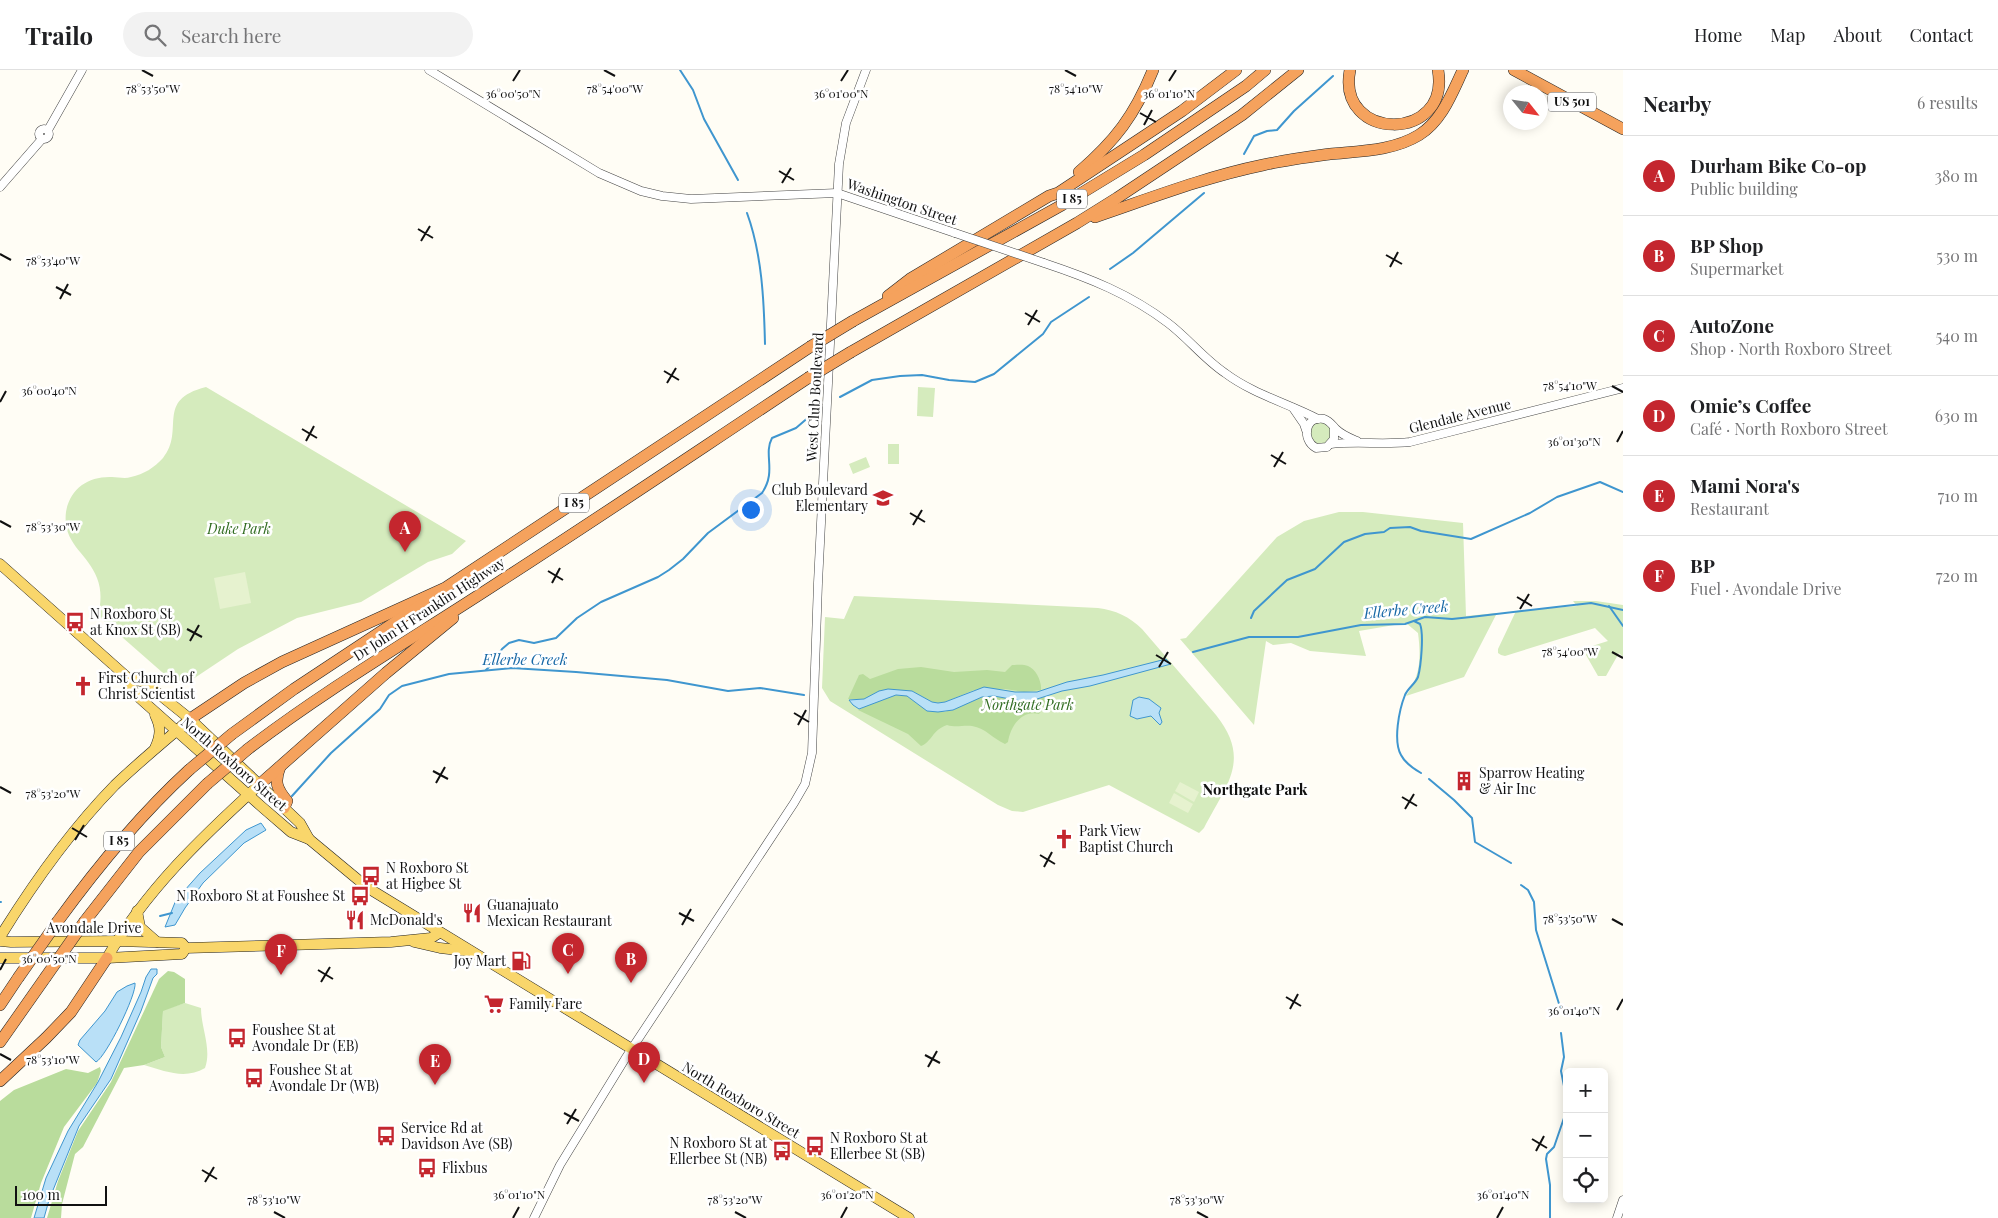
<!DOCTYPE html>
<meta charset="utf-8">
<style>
body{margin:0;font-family:"Playfair Display",serif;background:#f2f2f2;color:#202124}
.controls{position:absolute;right:15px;bottom:15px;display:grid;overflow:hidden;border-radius:8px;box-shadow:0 2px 12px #0003}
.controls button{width:45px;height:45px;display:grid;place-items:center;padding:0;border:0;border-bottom:1px solid #e0e0e0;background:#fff;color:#202124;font:25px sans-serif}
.compass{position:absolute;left:1503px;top:15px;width:45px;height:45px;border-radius:50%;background:#fff;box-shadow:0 2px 12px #0003;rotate:120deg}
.scale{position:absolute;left:15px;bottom:12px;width:92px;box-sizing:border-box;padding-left:5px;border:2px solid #111;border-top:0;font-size:14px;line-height:18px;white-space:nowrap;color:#111;-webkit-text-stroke:4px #fff;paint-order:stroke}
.you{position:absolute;left:750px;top:439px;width:18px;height:18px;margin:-12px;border:4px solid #fff;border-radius:50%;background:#1a73e8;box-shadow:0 0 0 8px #1a73e833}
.badge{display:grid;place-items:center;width:32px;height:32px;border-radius:50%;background:#c4262e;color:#fff;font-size:16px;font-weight:700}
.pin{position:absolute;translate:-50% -41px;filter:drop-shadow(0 1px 2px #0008)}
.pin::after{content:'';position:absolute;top:26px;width:18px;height:15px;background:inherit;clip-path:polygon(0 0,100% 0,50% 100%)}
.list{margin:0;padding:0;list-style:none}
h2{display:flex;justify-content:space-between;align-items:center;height:65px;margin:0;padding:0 20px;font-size:21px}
h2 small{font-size:16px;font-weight:400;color:#757577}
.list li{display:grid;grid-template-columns:32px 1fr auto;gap:15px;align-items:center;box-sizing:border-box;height:80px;padding:0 20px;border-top:1px solid #e0e0e0}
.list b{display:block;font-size:19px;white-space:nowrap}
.list p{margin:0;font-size:16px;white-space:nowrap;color:#757577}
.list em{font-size:16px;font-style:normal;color:#757577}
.icon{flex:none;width:28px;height:28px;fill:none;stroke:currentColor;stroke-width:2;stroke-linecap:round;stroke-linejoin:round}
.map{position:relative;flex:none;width:1623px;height:1148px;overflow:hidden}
header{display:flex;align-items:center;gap:30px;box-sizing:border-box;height:70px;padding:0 25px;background:#fff;border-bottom:1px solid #e0e0e0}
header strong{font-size:24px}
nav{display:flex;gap:28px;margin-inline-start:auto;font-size:18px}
.search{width:350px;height:45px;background:#f2f2f2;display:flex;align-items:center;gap:12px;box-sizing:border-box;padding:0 18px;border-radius:28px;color:#757577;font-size:19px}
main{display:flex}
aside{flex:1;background:#fff}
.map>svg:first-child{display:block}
</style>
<header>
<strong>Trailo</strong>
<div class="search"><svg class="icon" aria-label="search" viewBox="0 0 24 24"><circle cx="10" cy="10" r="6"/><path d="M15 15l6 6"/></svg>Search here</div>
<nav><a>Home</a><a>Map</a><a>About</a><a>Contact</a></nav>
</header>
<main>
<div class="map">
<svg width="1623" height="1148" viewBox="0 0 1623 1148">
<rect width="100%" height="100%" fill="#fffdf5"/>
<g fill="#d5ebbd">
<path d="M206,317L466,471L452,484L428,492L361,532L297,548L238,579L190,611L171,610L98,546C101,533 102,521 97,508C88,483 62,474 66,442C70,418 89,406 112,407C118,407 125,409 131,407C144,404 154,398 163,388C186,360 154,330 206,317Z"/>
<polygon points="918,317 935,318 933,347 917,346"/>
<polygon points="1317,352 1325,352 1333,361 1329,373 1321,376 1313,373 1309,359"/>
<rect x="888" y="374" width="11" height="20"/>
<polygon points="866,387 870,397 853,404 849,394"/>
<path d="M1339,442H1363L1463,453L1466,546L1497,543L1464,607L1406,626C1421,606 1421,586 1418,563L1406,553L1359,561L1366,586L1310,581L1291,573L1273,575L1266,571L1254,655L1180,569L1186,568L1277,467L1304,451Z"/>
<path d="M854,526L1098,538C1115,540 1130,547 1142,559L1216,645C1252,690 1226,715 1204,758L1199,763L1109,715L1023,742L1012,741L998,735L830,631L822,618L825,547L844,549Z"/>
<polygon points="1573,531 1596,531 1623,535 1623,587 1619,583 1606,606 1598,606 1586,585 1589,577 1608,571 1595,558 1505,586 1501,585 1498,583 1498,579 1516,541 1577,536"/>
<path d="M185,933L201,938C201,958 212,979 205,998C185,1010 165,1001 144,995L165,987L161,977L163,940Z"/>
</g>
<g fill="#b9dc9c">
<path d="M1012,595C1016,595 1024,594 1028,596C1036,599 1042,612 1041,620L1024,622L1005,619L974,620L945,632L938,633L932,632L912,621L864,629H848L859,605L863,604L870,609L898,599L921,597L954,602L987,600L1005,602Z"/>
<path d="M896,625L907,626L919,635L945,642L981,627L994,626L1021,631L1044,627L1047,634L1039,644C1021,639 1010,658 1008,672L1005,674C993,669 986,658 972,656C963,655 956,658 947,655C932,660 932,672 921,676L908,664L858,640L877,631Z"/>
<polygon points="168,901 174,902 185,909 185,933 163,941 161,977 165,987 144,995 124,998 83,1077 75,1084 62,1134 61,1148 47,1148 58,1111 78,1061 111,1012 159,909"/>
<polygon points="100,997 101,1001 97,1013 64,1057 41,1113 31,1148 0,1148 0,1031 14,1020 66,999 88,1003"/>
</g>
<g fill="#e6f2cf">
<polygon points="245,502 251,533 220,539 214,508"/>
<polygon points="1180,712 1199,722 1194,732 1175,721"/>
<polygon points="1174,723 1193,734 1188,743 1169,733"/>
</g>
<g fill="#b9e0f7" stroke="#3f96cf">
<polygon points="1166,589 1171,594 1090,616 1062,621 1034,630 1021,631 994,626 982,627 953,640 938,642 927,641 907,626 896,625 859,639 853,635 849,630 864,629 879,621 888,619 912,621 932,632 938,633 945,632 984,617 1015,622 1037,622 1067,612 1103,605"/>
<polygon points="1139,627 1149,629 1161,638 1159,643 1162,652 1160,655 1151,646 1137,649 1130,646 1133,630"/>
<polygon points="261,753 266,760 244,773 203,813 185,838 175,855 165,857 176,830 200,803 246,760"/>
<polygon points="151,899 157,899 157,904 153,908 141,941 111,1009 79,1056 49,1130 44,1148 34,1148 46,1108 68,1061 98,1012 121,967 141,922 146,907"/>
<path d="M135,913C137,924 106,987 96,992L78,975L80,970L105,941L117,922L127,916Z"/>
</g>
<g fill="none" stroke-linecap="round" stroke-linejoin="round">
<g stroke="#3f96cf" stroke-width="2">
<polyline points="680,0 693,20 704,49 738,110"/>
<polyline points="1244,84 1254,66 1267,61 1277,60 1294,41 1333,6"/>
<path d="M747,143C762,184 764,231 765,274"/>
<polyline points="1110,199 1133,183 1204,123"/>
<polyline points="840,327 872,310 900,306 922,305 949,310 975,312 994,304 1043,264 1051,252 1089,227"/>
<polyline points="1609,536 1623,556"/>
<polyline points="1251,548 1254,541 1287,510 1315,499 1344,472 1365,464 1384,462 1390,458 1410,457 1421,461 1471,469 1530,443 1557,427 1600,412 1623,422"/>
<path d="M1414,551L1420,554C1424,564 1421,596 1418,607C1415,614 1408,618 1405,625C1399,640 1393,671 1401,685C1405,693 1414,699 1421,703"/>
<polyline points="1193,582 1249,567 1298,567 1361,555 1405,554 1425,547 1452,549 1471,547 1591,533 1623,540"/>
<path d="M486,600L493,593L502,579L509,573L519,570L534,573L556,568L577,548L601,532L658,507L669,500L683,489L708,463L762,423C777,401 763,385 772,368L796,358L817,340"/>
<polyline points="1429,709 1454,730 1472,748 1475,772 1511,793"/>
<polyline points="292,726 331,683 380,639 389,625 402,616 449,604 512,598 576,602 667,610 728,621 760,618 804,625"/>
<polyline points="1521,815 1528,820 1534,832 1536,860 1560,937 1559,942"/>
<polyline points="0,832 1,832"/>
<polyline points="160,846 172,843"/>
<polyline points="1550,1148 1550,1115 1546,1089 1547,1084 1554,1077 1564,1048 1564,1016 1561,1001 1564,987 1561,963"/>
</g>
<defs>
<g id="minor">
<polyline points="429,0 599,103 641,121 662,126 691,129 837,123 955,163"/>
<circle cx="44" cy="64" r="5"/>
<polyline points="48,60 82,0"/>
<polyline points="0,117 42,69"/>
<path d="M1044,193C1089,208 1130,224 1168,253C1188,268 1204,289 1225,303C1253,324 1287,333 1318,349"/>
<polyline points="1293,338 1304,354 1306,360"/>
<path d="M1334,358V369L1327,377L1316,378C1301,370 1305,345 1324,349C1330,351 1332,355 1336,359C1342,365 1350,368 1357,371"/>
<path d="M1331,374C1358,371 1383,375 1410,372L1623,318"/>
<polyline points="534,1148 560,1095 625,989 794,733 805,714 812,683 818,513 839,94 846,53 866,0"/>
<polyline points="1617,1148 1623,1130"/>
</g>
<g id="major">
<polyline points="0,494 128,608 134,623 262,737 291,762 309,769"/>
<polyline points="128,608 144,612 190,649 300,753 309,769 368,818 909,1148"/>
<path d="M155,678C161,665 161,657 155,645"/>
<polyline points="137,841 140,857 157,872"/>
<path d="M0,867C34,812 70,761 115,715C139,692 165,671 190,649"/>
<polyline points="0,871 11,872 117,871 182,873 186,878 391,872 431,868 439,863"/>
<polyline points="414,872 440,878 467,881"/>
<polyline points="0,888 107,888 182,884 186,878"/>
<path d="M107,888C146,820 202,767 259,715"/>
</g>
<g id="highway">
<path d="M1350,0C1336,72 1451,73 1438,0"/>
<polyline points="1514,0 1623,59"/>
<path d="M1079,102C1115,71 1135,45 1153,0"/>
<path d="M1095,147C1151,128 1205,107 1263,95C1285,90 1308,87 1330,84C1360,81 1393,81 1419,65C1442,51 1452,23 1463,0"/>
<polyline points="888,226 910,209 1049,126 1058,123 1182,41 1236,0"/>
<polyline points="853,251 1062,135 1144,85 1246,16 1265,0"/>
<polyline points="851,282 1077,153 1117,128 1242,45 1298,0"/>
<polyline points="190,649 244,613 282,592 445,518 810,277"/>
<polyline points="232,664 294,619 424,533"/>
<path d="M248,679C328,618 415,567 499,512C603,445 705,376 808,308"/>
<path d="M280,697C274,712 277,719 287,731L284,738"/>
<polyline points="259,715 386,603 453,548"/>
<path d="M58,851C98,796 140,745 189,700"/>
<polyline points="85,851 139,782 207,714"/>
<polyline points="0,935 18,908"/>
<polyline points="0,972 45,908"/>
<polyline points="0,1011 46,968 71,942 107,888"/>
</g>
</defs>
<use href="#minor" stroke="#444" stroke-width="9"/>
<use href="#major" stroke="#222" stroke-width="11"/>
<use href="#highway" stroke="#222" stroke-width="12"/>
<use href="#minor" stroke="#fff" stroke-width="8"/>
<use href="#major" stroke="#f9d66b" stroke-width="10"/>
<use href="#highway" stroke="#f5a25d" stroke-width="11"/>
<defs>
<polyline id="minor-bridge" points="955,163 1044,193"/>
<g id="highway-bridge">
<polyline points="810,277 853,251"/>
<polyline points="808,308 851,282"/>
<polyline points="189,700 232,664"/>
<polyline points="207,714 248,679"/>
<polyline points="18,908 58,851"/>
<polyline points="45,908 85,851"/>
</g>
</defs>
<use href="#minor-bridge" stroke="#444" stroke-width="9" stroke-linecap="butt"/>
<use href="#highway-bridge" stroke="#222" stroke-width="12" stroke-linecap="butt"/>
<use href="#minor-bridge" stroke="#fff" stroke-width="8"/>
<use href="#highway-bridge" stroke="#f5a25d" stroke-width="11"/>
</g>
<path fill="none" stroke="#111" stroke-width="2" d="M142,0L153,6M604,0L615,6M1065,0L1076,6M513,11L520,0M841,11L848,0M1169,11L1176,0M1140,43L1156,52M1144,55L1152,40M779,101L794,110M782,113L791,98M418,159L433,168M421,171L430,156M0,184L11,190M1386,185L1402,194M1390,197L1398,182M56,217L71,225M60,229L68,214M1025,243L1040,252M1028,255L1037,240M664,301L679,310M667,313L676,298M1612,316L1623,322M0,332L6,321M302,359L317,368M306,371L314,356M1617,372L1623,361M1271,385L1286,394M1274,397L1283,382M910,443L925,452M0,451L11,457M913,455L922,440M548,501L563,510M552,513L560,498M1517,527L1532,536M1520,539L1529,524M187,559L202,567M190,571L199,555M1612,582L1623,588M1156,585L1171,594M1159,597L1168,582M794,643L809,652M798,655L806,640M433,701L448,709M436,713L445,697M0,717L11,723M1402,727L1417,736M1405,739L1414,724M72,758L87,767M75,770L84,755M1040,785L1055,794M1044,797L1052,782M679,843L694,851M1612,849L1623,855M682,855L691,839M0,900L6,889M318,900L333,909M321,912L330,897M1286,927L1301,936M1290,939L1298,924M1617,940L1623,929M0,984L11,990M925,985L940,993M928,997L937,981M564,1043L579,1051M567,1054L576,1039M1532,1069L1547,1078M1536,1081L1544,1066M202,1100L217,1109M205,1112L214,1097M274,1142L285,1148M735,1142L746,1148M1197,1142L1208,1148M513,1148L519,1137M841,1148L847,1137M1497,1148L1503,1137"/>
<defs>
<symbol id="school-bare" viewBox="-9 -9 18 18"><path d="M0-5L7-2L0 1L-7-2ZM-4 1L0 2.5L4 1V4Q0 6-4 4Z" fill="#c4262e" stroke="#fff" stroke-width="2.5" paint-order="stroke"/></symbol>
<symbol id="bus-bare" viewBox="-9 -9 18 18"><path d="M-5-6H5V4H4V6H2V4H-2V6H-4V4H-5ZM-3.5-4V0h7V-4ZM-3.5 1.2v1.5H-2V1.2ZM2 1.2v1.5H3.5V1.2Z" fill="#c4262e" stroke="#fff" stroke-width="2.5" paint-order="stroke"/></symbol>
<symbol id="church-bare" viewBox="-9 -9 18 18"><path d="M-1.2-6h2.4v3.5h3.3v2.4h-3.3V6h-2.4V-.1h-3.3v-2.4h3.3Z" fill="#c4262e" stroke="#fff" stroke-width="2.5" paint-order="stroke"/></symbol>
<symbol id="building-bare" viewBox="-9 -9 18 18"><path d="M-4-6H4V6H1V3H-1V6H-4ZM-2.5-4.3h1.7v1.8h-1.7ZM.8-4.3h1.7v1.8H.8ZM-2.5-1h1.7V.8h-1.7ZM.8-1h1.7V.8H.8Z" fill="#c4262e" stroke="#fff" stroke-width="2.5" paint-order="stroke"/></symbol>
<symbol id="restaurant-bare" viewBox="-9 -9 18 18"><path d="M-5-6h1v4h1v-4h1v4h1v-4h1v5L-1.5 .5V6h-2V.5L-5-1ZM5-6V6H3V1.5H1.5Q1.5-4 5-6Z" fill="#c4262e" stroke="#fff" stroke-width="2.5" paint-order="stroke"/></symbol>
<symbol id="fuel-bare" viewBox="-9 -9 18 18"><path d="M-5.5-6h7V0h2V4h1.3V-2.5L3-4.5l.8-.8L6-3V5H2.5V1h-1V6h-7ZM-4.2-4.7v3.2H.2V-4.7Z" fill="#c4262e" stroke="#fff" stroke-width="2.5" paint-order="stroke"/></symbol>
<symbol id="supermarket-bare" viewBox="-9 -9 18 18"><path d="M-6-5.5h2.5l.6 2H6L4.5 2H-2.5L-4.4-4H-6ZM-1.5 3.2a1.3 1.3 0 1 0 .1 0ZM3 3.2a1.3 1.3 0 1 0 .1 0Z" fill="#c4262e" stroke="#fff" stroke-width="2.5" paint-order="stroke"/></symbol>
</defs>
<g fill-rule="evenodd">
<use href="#school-bare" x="869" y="414" width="28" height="28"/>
<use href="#bus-bare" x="61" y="538" width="28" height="28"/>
<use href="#church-bare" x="69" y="602" width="28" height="28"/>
<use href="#building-bare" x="1450" y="697" width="28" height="28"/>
<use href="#church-bare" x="1050" y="755" width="28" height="28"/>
<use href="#bus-bare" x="357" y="792" width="28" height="28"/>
<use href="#bus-bare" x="346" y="812" width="28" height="28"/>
<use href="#restaurant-bare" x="458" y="829" width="28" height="28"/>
<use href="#restaurant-bare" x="341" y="836" width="28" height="28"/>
<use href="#fuel-bare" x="507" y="877" width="28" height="28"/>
<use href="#supermarket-bare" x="480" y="920" width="28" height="28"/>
<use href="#bus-bare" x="223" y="954" width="28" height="28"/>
<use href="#bus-bare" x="240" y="994" width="28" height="28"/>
<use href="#bus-bare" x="372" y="1052" width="28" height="28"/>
<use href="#bus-bare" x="801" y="1062" width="28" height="28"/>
<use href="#bus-bare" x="768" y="1067" width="28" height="28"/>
<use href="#bus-bare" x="413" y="1084" width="28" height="28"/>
</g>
<g text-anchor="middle" stroke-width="5" stroke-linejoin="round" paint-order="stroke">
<g fill="#fff" stroke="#585858" stroke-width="1">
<rect x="1548" y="22.5" width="48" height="19" rx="4"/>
<rect x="1057" y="119.5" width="30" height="19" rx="4"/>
<rect x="559" y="423.5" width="30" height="19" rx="4"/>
<rect x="104" y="761.5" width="30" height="19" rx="4"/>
</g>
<g font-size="12" font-weight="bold" fill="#111">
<text x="1572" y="36">US 501</text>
<text x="1072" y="133">I 85</text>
<text x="574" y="437">I 85</text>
<text x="119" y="775">I 85</text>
</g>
<g font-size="14" fill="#111" stroke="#fff">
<text transform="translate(902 132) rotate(19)" y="5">Washington Street</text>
<text transform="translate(815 327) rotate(-87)" y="5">West Club Boulevard</text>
<text transform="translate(1460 346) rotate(-14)" y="5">Glendale Avenue</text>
<text transform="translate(429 539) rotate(-33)" y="5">Dr John H Franklin Highway</text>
<text transform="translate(234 694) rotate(41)" y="5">North Roxboro Street</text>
<text x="94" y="863">Avondale Drive</text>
<text transform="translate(741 1030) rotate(31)" y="5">North Roxboro Street</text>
</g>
<g font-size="14" fill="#111" stroke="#fff" text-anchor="start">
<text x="868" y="425" text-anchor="end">Club Boulevard<tspan x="868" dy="16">Elementary</tspan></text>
<text x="90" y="549">N Roxboro St<tspan x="90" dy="16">at Knox St (SB)</tspan></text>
<text x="98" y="613">First Church of<tspan x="98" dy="16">Christ Scientist</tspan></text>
<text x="1479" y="708">Sparrow Heating<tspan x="1479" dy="16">&amp; Air Inc</tspan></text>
<text x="1079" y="766">Park View<tspan x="1079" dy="16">Baptist Church</tspan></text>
<text x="386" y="803">N Roxboro St<tspan x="386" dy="16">at Higbee St</tspan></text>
<text x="345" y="831" text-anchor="end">N Roxboro St at Foushee St</text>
<text x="487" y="840">Guanajuato<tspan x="487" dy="16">Mexican Restaurant</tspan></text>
<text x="370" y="855">McDonald's</text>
<text x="506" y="896" text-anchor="end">Joy Mart</text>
<text x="509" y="939">Family Fare</text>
<text x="252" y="965">Foushee St at<tspan x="252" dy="16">Avondale Dr (EB)</tspan></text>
<text x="269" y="1005">Foushee St at<tspan x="269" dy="16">Avondale Dr (WB)</tspan></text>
<text x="401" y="1063">Service Rd at<tspan x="401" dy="16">Davidson Ave (SB)</tspan></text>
<text x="830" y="1073">N Roxboro St at<tspan x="830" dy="16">Ellerbee St (SB)</tspan></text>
<text x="767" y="1078" text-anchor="end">N Roxboro St at<tspan x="767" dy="16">Ellerbee St (NB)</tspan></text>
<text x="442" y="1103">Flixbus</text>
</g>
<g font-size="14" font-style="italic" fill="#2f6b1f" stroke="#fff">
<text x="239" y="464">Duke Park</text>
<text x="1028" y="640">Northgate Park</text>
</g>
<g font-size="15" font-style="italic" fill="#1768a6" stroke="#fff">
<text transform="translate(1406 540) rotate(-5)" y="5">Ellerbe Creek</text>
<text x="525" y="595">Ellerbe Creek</text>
</g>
<g font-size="15" font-weight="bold" fill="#111" stroke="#fff">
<text x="1255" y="725">Northgate Park</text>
</g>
</g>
<g font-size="12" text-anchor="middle" fill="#111" stroke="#fff" stroke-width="5" stroke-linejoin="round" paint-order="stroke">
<text x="153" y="23">78°53'50"W</text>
<text x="615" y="23">78°54'00"W</text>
<text x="1076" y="23">78°54'10"W</text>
<text x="513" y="28">36°00'50"N</text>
<text x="841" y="28">36°01'00"N</text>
<text x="1169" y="28">36°01'10"N</text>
<text x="53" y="195">78°53'40"W</text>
<text x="1570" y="320">78°54'10"W</text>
<text x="49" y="325">36°00'40"N</text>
<text x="1574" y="376">36°01'30"N</text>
<text x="53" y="461">78°53'30"W</text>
<text x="1570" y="586">78°54'00"W</text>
<text x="53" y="728">78°53'20"W</text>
<text x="1570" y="853">78°53'50"W</text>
<text x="49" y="893">36°00'50"N</text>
<text x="1574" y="945">36°01'40"N</text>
<text x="53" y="994">78°53'10"W</text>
<text x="519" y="1129">36°01'10"N</text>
<text x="847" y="1129">36°01'20"N</text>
<text x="1503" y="1129">36°01'40"N</text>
<text x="274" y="1134">78°53'10"W</text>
<text x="735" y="1134">78°53'20"W</text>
<text x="1197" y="1134">78°53'30"W</text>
</g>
</svg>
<div class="controls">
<button>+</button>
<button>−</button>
<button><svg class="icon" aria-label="locate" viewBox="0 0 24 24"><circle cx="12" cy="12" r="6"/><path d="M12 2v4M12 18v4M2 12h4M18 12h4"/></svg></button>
</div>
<svg class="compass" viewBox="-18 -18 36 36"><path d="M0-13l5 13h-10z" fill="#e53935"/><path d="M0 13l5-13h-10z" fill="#757577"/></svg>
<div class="scale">100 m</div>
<div class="you"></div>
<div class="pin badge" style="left:405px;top:482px">A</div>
<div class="pin badge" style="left:631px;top:913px">B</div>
<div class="pin badge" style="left:568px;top:904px">C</div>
<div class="pin badge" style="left:644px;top:1013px">D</div>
<div class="pin badge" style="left:435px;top:1015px">E</div>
<div class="pin badge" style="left:281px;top:905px">F</div>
</div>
<aside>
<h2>Nearby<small>6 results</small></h2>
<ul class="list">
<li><span class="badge">A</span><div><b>Durham Bike Co-op</b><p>Public building</p></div><em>380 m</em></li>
<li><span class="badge">B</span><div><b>BP Shop</b><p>Supermarket</p></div><em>530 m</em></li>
<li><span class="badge">C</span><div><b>AutoZone</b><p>Shop · North Roxboro Street</p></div><em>540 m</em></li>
<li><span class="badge">D</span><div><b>Omie’s Coffee</b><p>Café · North Roxboro Street</p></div><em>630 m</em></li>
<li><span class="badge">E</span><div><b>Mami Nora's</b><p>Restaurant</p></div><em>710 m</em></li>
<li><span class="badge">F</span><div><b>BP</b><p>Fuel · Avondale Drive</p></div><em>720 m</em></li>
</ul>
</aside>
</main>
